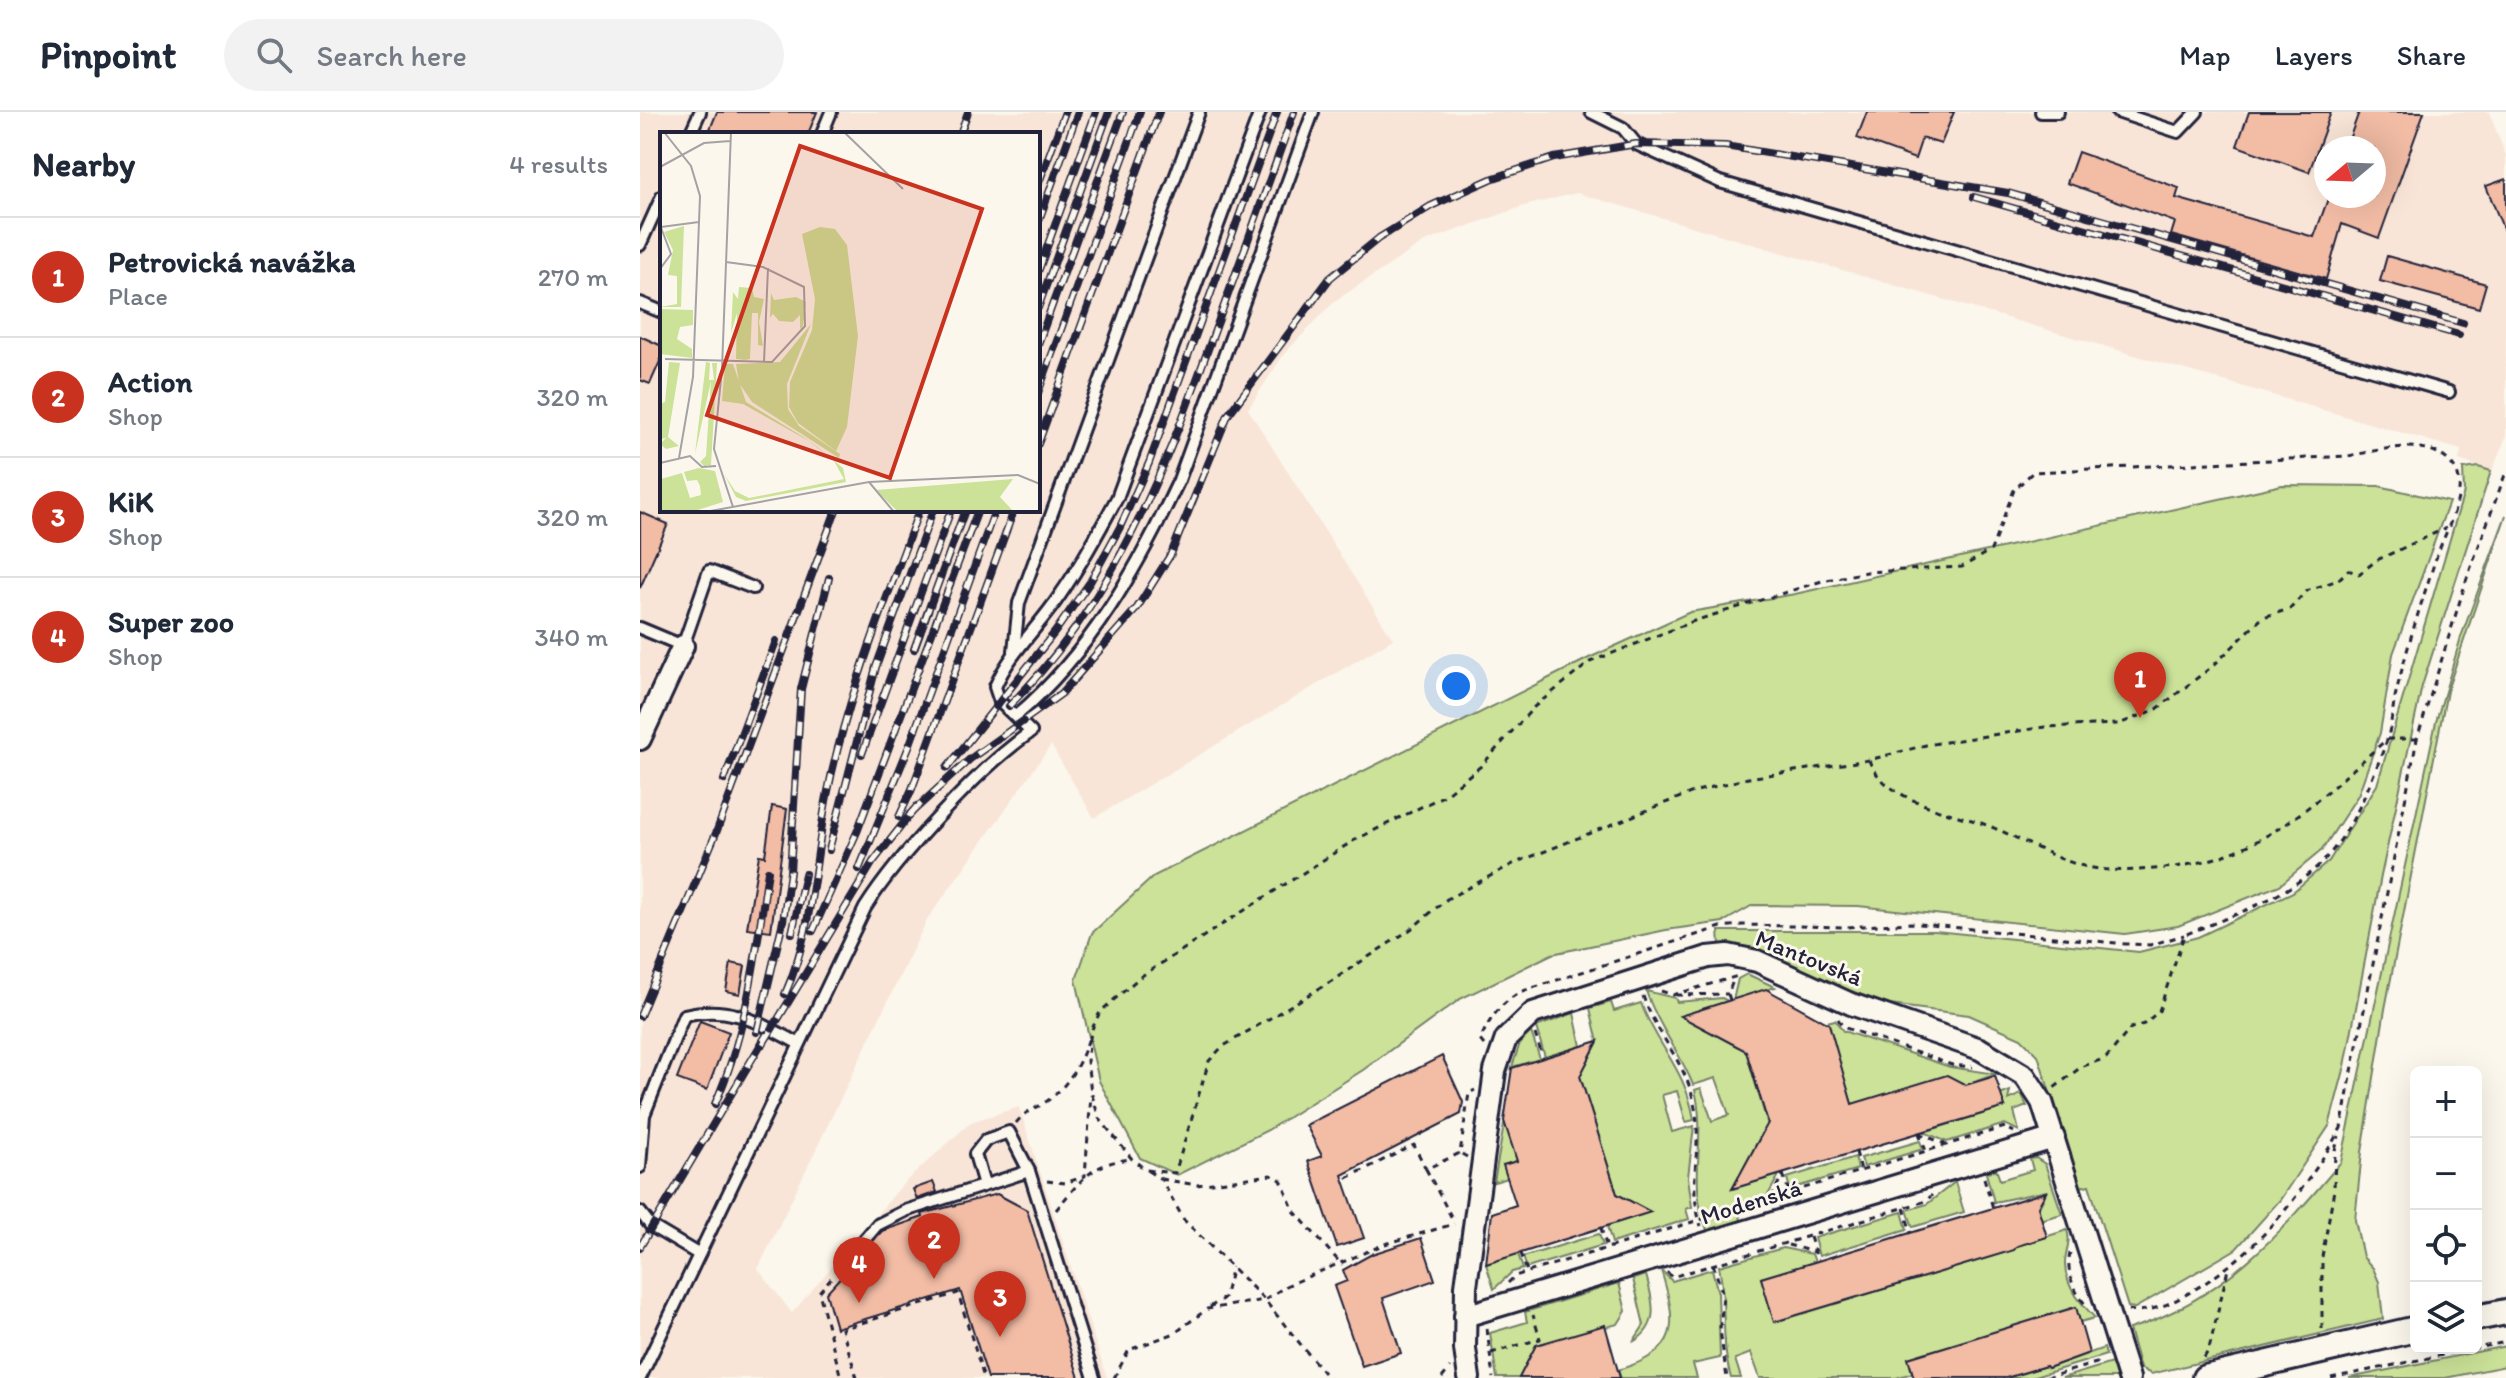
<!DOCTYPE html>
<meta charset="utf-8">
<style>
body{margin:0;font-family:Itim,sans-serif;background:#f2f2f3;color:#1f2937}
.controls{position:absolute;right:24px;bottom:24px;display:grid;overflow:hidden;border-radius:12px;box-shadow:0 8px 32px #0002}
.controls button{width:72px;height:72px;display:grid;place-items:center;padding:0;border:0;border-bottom:2px solid #e0e1e3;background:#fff;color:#1f2937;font:40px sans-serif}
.compass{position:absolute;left:1674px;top:24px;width:72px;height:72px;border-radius:50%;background:#fff;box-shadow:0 8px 32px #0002;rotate:251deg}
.you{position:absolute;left:816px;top:574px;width:28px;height:28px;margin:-20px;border:6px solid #fff;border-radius:50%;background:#1a73e8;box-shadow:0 0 0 12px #1a73e833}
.badge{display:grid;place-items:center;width:52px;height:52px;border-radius:50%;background:#c8321e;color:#fff;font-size:26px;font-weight:700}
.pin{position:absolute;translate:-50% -66px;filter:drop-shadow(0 2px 4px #0008)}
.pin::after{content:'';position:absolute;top:42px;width:28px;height:24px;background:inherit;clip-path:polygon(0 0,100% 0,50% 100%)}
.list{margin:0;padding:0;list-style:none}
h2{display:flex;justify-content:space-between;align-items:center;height:104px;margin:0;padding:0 32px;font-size:34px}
h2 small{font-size:26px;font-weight:400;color:#747a83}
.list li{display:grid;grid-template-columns:52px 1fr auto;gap:24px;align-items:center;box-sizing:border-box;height:120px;padding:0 32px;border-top:2px solid #e0e1e3}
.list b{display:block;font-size:30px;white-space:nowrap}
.list p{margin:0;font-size:26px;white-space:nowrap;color:#747a83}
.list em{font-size:26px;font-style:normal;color:#747a83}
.icon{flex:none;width:44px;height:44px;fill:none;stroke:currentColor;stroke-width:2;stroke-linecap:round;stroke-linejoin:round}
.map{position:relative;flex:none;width:1866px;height:1266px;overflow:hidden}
header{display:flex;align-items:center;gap:48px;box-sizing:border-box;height:112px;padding:0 40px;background:#fff;border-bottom:2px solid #e0e1e3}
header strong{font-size:38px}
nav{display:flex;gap:44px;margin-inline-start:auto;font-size:28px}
.search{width:560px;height:72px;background:#f2f2f3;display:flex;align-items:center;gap:20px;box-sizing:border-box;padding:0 28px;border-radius:44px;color:#747a83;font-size:30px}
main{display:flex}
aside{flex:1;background:#fff}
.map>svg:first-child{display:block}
</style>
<header>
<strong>Pinpoint</strong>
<div class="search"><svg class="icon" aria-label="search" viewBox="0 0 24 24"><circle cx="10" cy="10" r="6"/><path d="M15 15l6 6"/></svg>Search here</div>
<nav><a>Map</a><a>Layers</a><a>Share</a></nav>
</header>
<main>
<aside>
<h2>Nearby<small>4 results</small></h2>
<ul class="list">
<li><span class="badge">1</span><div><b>Petrovická navážka</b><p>Place</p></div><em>270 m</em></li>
<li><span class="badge">2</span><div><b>Action</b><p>Shop</p></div><em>320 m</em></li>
<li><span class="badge">3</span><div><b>KiK</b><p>Shop</p></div><em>320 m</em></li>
<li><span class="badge">4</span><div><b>Super zoo</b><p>Shop</p></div><em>340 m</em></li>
</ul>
</aside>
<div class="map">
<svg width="1866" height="1266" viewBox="0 0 1866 1266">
<rect width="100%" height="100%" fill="#fbf7ec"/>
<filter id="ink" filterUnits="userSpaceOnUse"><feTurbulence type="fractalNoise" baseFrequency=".0125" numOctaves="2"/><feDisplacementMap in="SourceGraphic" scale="16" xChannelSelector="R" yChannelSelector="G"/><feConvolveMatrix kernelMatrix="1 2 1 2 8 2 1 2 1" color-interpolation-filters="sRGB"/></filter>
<g filter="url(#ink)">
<path fill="#f8e5d7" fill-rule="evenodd" d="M0,0H1849L1866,44V325L1852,359L1819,348L1821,338L937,81L884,94L784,130L695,189L644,242L608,297L753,527L454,706L411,633L287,808L118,1157L152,1201L265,1070L331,1010L379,995L467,1266H0ZM22,22H398V398H22ZM1686,36H1734V84H1686Z"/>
<g fill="#cbe298" stroke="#76826a" stroke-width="2">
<polygon points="1838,355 1851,359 1782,574 1741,764 1705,954 1689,1014 1640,1088 1596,1137 1495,1196 1488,1195 1449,1073 1440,1075 1398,943 1381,926 1329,903 1250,893 1172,865 1115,836 1080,833 1079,819 1295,819 1499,840 1558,825 1653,780 1689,749 1737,673 1824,380 1823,357"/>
<polygon points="1642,373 1739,374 1809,390 1753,542 1740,621 1718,683 1682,738 1640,773 1538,814 1485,822 1218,794 1113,793 1083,810 1026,818 912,842 820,887 723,958 628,1018 537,1063 500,1046 459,969 436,868 452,821 514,764 949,546 1050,500 1155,482"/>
<path d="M1866,403L1807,579L1745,897L1722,1040L1715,1108L1723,1145L1733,1156L1739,1170L1743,1207L1511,1262L1500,1256L1489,1217C1580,1190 1642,1120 1701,1050L1796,610L1821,525Z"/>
<polygon points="1107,862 1135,875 1093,888 1098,867"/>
<path d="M1006,879L1035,886L1037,890L1082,886L1088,889L1041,904L1098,935L1104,933L1129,1017L1123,1019L1093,1076L1139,1063L1127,1085L1062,1103C1051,1061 1066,1021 1055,978L1061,976L1072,1009L1089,1003L1076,966L1053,973C1040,940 1017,913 1006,879Z"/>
<path d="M971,890L974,899L1001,891C1017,935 1046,957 1054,1008L1046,1010L1037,979L1022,983L1032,1020L1054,1014L1048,1065L1052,1095L1046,1097L1049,1107L972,1131L967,1114L1010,1100L977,1082L940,964L958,930L950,896Z"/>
<polygon points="934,901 941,934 905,945 896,915"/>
<polygon points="1195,908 1203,919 1310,955 1356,962 1326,973 1212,992 1187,910"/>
<polygon points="891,920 900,947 872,955 880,931"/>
<polygon points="1370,979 1368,988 1381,982 1387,994 1374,999 1379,1019 1365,1012 1307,1030 1284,1020 1365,995 1352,986"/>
<polygon points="865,1007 877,1049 864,1053 868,1066 854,1070"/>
<polygon points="1280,1029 1283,1037 1224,1055 1221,1046"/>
<polygon points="1215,1045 1218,1057 1150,1077 1147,1066"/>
<polygon points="1396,1046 1405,1052 1422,1102 1392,1110 1407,1079 1354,1090 1346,1061 1356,1057 1360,1068 1393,1058 1390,1047"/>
<polygon points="1315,1070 1324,1100 1273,1115 1267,1098 1287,1092"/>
<polygon points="1098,1098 1102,1111 1068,1121 1064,1109"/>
<polygon points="1262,1100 1267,1117 1179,1144 1174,1126"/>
<path d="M1427,1118C1431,1130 1426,1138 1425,1150C1424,1173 1440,1190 1455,1206L1440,1210L1435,1195L1268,1246L1272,1261L1256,1266H1120L1111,1241L1095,1247L1101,1266H1091C1080,1229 1087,1192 1079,1154L1143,1136L1172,1142L1175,1150L1121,1166L1135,1210L1374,1138L1377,1134Z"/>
<polygon points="959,1122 963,1133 887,1156 883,1145"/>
<polygon points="878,1142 883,1157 872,1160 854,1177 846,1152"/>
<path d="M1072,1157L1078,1181L1080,1246L1053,1252L1057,1266H981L978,1258C1040,1239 1038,1214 1021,1158L1032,1169Z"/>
<path d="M1006,1163C1013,1189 1021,1214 993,1230L1004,1213L993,1167Z"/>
<polygon points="979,1171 986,1199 978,1212 896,1233 879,1266 857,1266 850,1221 887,1210 885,1200"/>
<polygon points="1866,1234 1866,1254 1805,1266 1709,1266"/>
<polygon points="1464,1236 1466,1243 1391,1266 1367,1266 1406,1254 1408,1256"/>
<polygon points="1475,1250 1478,1266 1422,1266"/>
</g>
<g fill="#f2bca5" stroke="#22223b" stroke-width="2">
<polygon points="77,0 177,0 168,22 68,22"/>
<polygon points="1227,0 1314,0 1301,32 1282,26 1275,47 1217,26"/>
<polygon points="1609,0 1691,0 1669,60 1597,34"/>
<polygon points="1719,0 1784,0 1739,126 1702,112 1686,167 1531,123 1535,110 1427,71 1438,40 1539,76 1536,86 1674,125 1689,84 1734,84 1734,36 1706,36"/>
<polygon points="1866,67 1866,121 1865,121 1846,74"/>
<polygon points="1747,144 1846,172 1839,196 1740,169"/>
<polygon points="0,224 22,234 22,245 10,272 0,268"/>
<polygon points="0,400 28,412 0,476"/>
<polygon points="132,694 147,697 131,819 107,816 119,743 125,744"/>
<polygon points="91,851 105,854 100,882 86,879"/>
<polygon points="1126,877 1189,912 1212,992 1307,963 1326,973 1355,964 1365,995 1092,1077 1128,1011 1106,939 1040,904"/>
<polygon points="60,909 89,920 67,978 37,967"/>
<polygon points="958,929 940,964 977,1082 1011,1100 846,1152 852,1101 876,1093 863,1053 877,1049 864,1009 872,956"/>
<polygon points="802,944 823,990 821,1002 702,1063 724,1126 697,1135 668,1049 682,1044 666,1013"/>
<polygon points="293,1070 297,1080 277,1087 273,1077"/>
<polygon points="1406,1080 1398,1095 1407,1125 1377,1134 1374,1138 1134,1210 1121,1166"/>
<polygon points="357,1082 387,1098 439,1266 348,1266 320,1178 196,1216 186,1181 242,1119 283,1105 282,1102"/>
<polygon points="781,1126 795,1168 743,1186 761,1241 722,1254 694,1174 707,1169 703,1158 732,1142"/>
<polygon points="1436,1195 1449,1241 1408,1256 1406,1254 1366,1266 1274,1266 1268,1246"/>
<polygon points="965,1213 980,1266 879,1266 896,1233"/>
</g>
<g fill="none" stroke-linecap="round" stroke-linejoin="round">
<defs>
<g id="service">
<polyline points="951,0 983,16 996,32 1080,70 1809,280"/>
<polyline points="1401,0 1418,0"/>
<polyline points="1477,0 1538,20 1557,0"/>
<polyline points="50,22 60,0"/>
<polyline points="182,22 191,0"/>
<polyline points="0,133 22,84"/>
<polyline points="0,191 22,200"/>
<polyline points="0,516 43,534 69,459 113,476"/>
<polyline points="374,539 379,491 559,0"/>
<path d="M376,604C450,541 498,456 539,368L673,0"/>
<path d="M0,1055L4,1003L44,903C91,892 117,910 158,931"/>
<polyline points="344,1073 335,1042 346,1028 369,1020 389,1059"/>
<polyline points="0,1100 11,1114 58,1142"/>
<polyline points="201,1155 237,1113 265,1099 389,1059 454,1266"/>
<path d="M0,1266L225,796C257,745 341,654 391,620L360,590L355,575C370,540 399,515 420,483C442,452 459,419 477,386L620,0"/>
</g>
<g id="minor">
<polyline points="0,627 43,534"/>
<polyline points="825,1204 1414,1026"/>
<polyline points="829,1266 825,1237 826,1174 855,959 866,927 893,901 1068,845 1088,843 1117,849 1211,892 1340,937 1385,964 1402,990 1489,1266"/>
</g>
<g id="tertiary">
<polyline points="1836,1206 1866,1200"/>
<polyline points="1565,1266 1776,1217"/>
</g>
</defs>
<use href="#service" stroke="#22223b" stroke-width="16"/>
<use href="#minor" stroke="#22223b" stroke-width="26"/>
<use href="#tertiary" stroke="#22223b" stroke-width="30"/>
<g stroke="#22223b" stroke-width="3" stroke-dasharray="6 6" stroke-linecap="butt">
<path d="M1777,627H1747C1672,693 1620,750 1514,757C1487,759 1463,760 1436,752C1401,741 1370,720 1335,709C1300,698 1242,685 1229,648L1286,633L1405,615L1479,612L1517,597L1574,553L1623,505L1650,497L1666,479L1698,468L1708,458L1719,462L1737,448L1806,416"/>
<path d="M1229,648L1108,666L1053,680L873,752L807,787L771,817L690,870L582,935L569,949L535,1061L506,1058L492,1047L459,1006L451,980L447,949L451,919L460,900L500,865L713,729L803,684L841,654L894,595L950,550L1054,509L1182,469L1226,460L1322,455L1351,438L1374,378L1393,360L1708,344C1742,338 1792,322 1815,357C1829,378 1805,421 1797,443C1782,488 1768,532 1757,577C1752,595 1752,614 1746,631C1731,670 1713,719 1683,749C1647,786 1591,804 1544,823L1519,899L1504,912L1491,916L1466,946L1441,955L1414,976"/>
<polyline points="1021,879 1033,883 1098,864"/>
<polyline points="1036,883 1088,882"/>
<path d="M1003,884C1016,923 1046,950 1054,991C1064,1036 1046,1065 1061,1114"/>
<polyline points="1090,888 1088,882 1094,866"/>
<polyline points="1198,907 1203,915 1312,953 1332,955"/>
<polyline points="895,922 903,946"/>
<path d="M844,933L840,928C850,906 859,893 880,880L1081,815L1102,813L1206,815L1270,811L1486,832L1510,833L1544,823"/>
<path d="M376,1011C385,1000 390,999 401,993C426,978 440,953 449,926"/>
<polyline points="1279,1021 1305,1032"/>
<polyline points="1279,1021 1286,1039"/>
<polyline points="1216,1040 1221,1058"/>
<polyline points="827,1045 820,1041 829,981 835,978"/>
<polyline points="786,1057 814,1110"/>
<polyline points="508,1059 521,1067 544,1108 622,1185 688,1266"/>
<polyline points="1143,1062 1149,1080"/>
<polyline points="707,1066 774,1033 786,1057 820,1041"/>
<polyline points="1344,1066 1353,1096"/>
<polyline points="521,1067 557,1073 631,1063 641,1068 654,1099 702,1153"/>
<polyline points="407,1069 425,1071 445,1064 451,983"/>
<polyline points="1131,1086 1143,1062"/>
<polyline points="1264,1096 1271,1121"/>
<path d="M416,1098C440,1069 452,1050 492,1047"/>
<polyline points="961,1116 967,1136"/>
<polyline points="1170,1125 1178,1149"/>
<polyline points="1148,1133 1174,1140"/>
<polyline points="881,1141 887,1160"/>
<path d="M1430,1141C1426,1160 1433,1178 1445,1192"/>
<polyline points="1073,1152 1083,1183 1080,1218 1087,1266"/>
<polyline points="1027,1160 1032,1165 1286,1089 1292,1083"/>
<polyline points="191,1166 179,1180 201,1266"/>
<polyline points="868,1171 875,1164 1365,1015 1374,1020"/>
<polyline points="570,1195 584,1186 592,1155"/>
<path d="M1488,1198C1513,1202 1536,1189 1557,1176C1621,1137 1663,1081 1701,1016L1777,627L1827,466L1866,360"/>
<polyline points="847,1217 853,1266"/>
<polyline points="1682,1217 1682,1145 1694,1078 1695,1038 1699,1024"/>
<polyline points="851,1241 900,1227 893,1203"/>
<polyline points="1564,1246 1569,1237 1588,1157"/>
<polyline points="217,1266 202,1217 318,1181 344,1266"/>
<polyline points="474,1266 489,1238 535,1221 567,1197 625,1188 646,1174 745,1132 814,1112"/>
<polyline points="802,1266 810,1256"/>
<polyline points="1406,1266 1463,1249"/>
<polyline points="1691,1266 1866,1230"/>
</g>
<use href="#service" stroke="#fbf7ec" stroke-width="10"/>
<use href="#minor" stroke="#fbf7ec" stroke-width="20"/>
<use href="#tertiary" stroke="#fbf7ec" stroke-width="24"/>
<defs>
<g id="rail">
<polyline points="320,22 328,0"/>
<polyline points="398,73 425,0"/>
<polyline points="1334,85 1819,223"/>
<polyline points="398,111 438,0"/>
<polyline points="398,160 456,0"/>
<polyline points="398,196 469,0"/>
<polyline points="398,232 483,0"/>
<polyline points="398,281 500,0"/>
<polyline points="398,332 519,0"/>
<polyline points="274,537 325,398"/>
<path d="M369,594C472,493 523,362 571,229C599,153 627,76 654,0"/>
<polyline points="222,642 311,398"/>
<polyline points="307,656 415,520 450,470 480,415 509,351 637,0"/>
<polyline points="84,668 136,529"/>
<polyline points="270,702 330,647 421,582 497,496 531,442 588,303 690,166 739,126 791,94 851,67 914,46 996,32 1085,34 1368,81 1823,211"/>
<polyline points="259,705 272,677 374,398"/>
<polyline points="189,738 236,555 293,398"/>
<polyline points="219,757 270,632 355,398"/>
<polyline points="173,819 217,720 338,398"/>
<polyline points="152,821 165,762"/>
<path d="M145,882C173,819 174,750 187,684C206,586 245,492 279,398"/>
<polyline points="0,904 76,721 196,398"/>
<polyline points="117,920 143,809 150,760 161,577 189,466"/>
<polyline points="123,932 233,750 277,694"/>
<path d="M75,992C108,918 116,839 128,759"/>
<polyline points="0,1135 127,922"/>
</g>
</defs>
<use href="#rail" stroke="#22223b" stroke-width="8"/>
<use href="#rail" stroke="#fbf7ec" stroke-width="5" stroke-dasharray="15" stroke-linecap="butt"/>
</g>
</g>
<g text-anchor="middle" stroke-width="6" stroke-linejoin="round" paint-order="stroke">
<g font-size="24" fill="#22223b" stroke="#fbf7ec">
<text transform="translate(1169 846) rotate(22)" y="8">Mantovská</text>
<text transform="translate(1111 1090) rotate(-17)" y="8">Modenská</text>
</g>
</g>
<g transform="translate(20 20)">
<rect width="380" height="380" fill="#fbf7ec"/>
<path d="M24,94L21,175H0L17,172V144L8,143L13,118L4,100ZM160,95L175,97L187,113L198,204L187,295L176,319L138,291L129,275L130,250L152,198L155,167L142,102ZM79,155L92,156L94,165L104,167L99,190L103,214L98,213V181H92L90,227L85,228L76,227L77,181L71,201L73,160L78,167ZM111,161L114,168L136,165L146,170L143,194L140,197V183L133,190L119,189L113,182L110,186ZM0,177L33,178V193L20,195L17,207L32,217V226L0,222ZM151,192L127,252L128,277L139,294L180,322L179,326L92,270L79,251L76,232L120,230ZM9,230L20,231L8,305L19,314L6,317L0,312L6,306L0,307V272L5,270ZM46,230L50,231L49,248H54L52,231H57L51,333L44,334L40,330L46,324L51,249L35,322ZM65,232H73L86,270L145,306L156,314L183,336L186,350L86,369L76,365L64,342L75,359L89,366L184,347L174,329L149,309L83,272L62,269ZM39,336L55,339L63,370L31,380H0L1,347L22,341L30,366L41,363L40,354L37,348L27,349L24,340ZM353,347L340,365L354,380H238L216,358Z" fill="#cbe298"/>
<path fill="none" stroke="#a4a2a5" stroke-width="2" d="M4,0L31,34L40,64L33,245L19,326M71,0L62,237L54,317L73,375M184,0L243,57M0,35L44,11L70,9M0,93L11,122L0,137M1,95L39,90M5,227L112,230L145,194L144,155L103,135L66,130M104,230L108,136M0,331L30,324L42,335L56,334M209,350L234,380M45,380L209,350L358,343L380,352"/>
<path fill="#c8321e" fill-opacity="0.15" stroke="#c8321e" stroke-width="4" d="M140,14L322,77L230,346L47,283Z"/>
<rect width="380" height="380" fill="none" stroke="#22223b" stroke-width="4"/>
</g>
</svg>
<div class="controls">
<button>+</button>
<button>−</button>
<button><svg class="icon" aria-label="locate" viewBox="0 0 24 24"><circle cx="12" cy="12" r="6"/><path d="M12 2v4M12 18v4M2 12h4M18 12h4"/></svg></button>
<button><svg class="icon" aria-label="layers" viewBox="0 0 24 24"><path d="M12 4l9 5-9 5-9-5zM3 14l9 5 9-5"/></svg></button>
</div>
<svg class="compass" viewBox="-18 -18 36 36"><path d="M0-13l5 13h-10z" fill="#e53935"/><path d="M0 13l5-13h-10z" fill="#747a83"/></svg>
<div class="you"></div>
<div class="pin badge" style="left:1500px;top:606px">1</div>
<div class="pin badge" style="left:294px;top:1167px">2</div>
<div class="pin badge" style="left:360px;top:1225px">3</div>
<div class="pin badge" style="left:219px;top:1191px">4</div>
</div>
</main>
